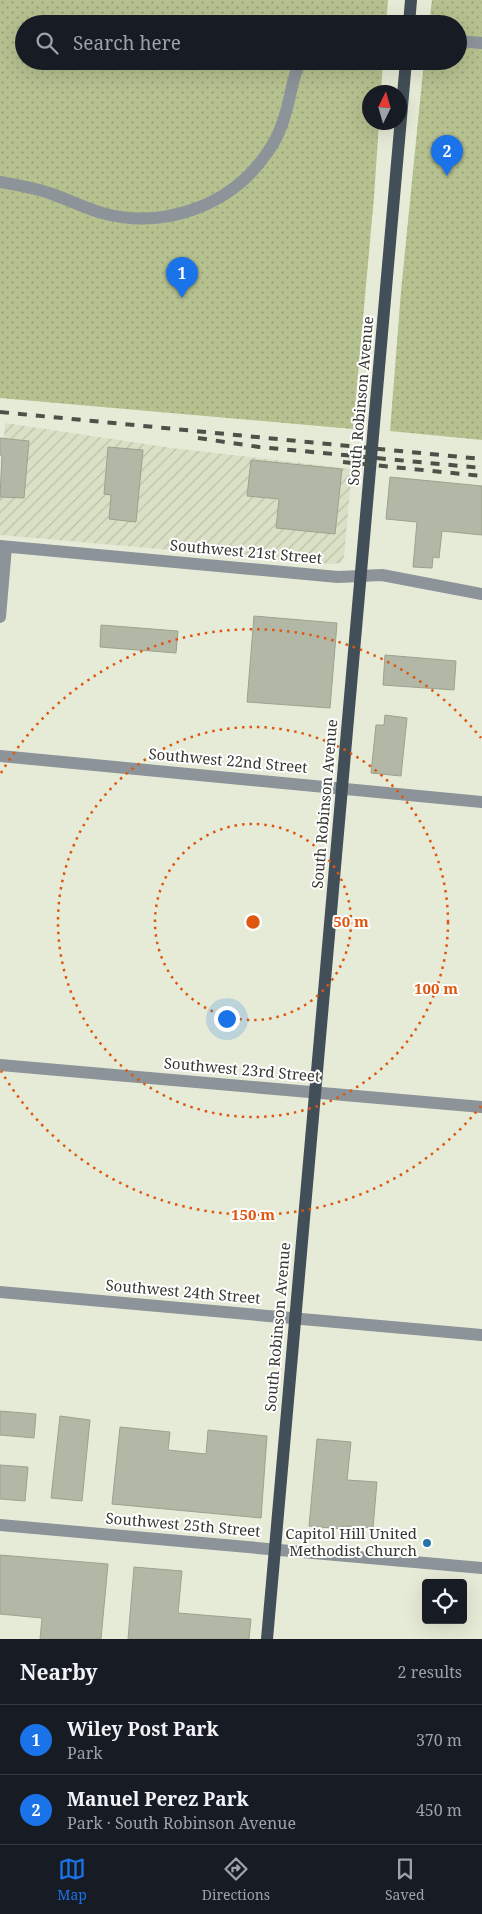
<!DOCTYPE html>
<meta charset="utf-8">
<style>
body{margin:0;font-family:"Noto Serif",serif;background:#242831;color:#f1f3f6}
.controls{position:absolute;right:15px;bottom:15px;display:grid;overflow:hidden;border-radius:5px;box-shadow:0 5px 20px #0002}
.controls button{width:45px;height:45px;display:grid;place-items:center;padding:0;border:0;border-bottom:1px solid #363941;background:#171b24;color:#f1f3f6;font:25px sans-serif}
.compass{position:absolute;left:362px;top:85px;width:45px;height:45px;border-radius:50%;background:#171b24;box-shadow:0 5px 20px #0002;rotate:5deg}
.you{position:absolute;left:226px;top:1018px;width:18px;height:18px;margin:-12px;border:4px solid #fff;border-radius:50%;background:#1a73e8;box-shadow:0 0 0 8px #1a73e833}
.badge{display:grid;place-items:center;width:32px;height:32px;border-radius:50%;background:#1a73e8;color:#fff;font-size:16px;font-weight:700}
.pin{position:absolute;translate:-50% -41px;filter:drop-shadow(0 1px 2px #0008)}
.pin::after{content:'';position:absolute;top:26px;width:18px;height:15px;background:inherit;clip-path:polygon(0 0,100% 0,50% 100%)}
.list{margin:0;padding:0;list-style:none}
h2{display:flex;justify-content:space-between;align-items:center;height:65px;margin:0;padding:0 20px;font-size:21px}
h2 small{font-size:16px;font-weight:400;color:#9ea1a6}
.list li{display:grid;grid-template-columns:32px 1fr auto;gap:15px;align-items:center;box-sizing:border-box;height:70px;padding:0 20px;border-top:1px solid #363941}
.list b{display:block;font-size:19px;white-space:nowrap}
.list p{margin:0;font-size:16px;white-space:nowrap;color:#9ea1a6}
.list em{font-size:16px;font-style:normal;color:#9ea1a6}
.icon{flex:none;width:28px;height:28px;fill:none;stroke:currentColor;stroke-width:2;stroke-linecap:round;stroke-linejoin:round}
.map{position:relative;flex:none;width:482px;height:1639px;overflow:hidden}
.search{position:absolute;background:#171b24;box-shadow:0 5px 20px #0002;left:15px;right:15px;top:15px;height:55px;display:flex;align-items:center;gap:12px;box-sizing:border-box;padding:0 18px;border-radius:28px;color:#9ea1a6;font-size:19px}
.sheet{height:205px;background:#171b24}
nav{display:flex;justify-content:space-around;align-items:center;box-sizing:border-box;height:70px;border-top:1px solid #363941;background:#171b24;font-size:14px;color:#9ea1a6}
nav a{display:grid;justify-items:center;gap:2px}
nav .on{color:#1a73e8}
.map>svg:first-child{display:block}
</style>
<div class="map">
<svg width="482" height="1639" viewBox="0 0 482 1639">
<defs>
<pattern id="industrial-furrows" width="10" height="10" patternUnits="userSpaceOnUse" patternTransform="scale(1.25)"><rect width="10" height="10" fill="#d9e0c5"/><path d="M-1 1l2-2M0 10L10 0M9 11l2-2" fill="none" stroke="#bbc1aa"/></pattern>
<pattern id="park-dots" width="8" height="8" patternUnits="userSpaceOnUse" patternTransform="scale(1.25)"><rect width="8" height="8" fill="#b6c190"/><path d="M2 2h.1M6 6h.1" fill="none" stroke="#959e76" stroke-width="1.8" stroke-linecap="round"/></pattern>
</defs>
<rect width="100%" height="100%" fill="#e6ebd7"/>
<polygon fill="url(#industrial-furrows)" points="5,423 172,448 352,469 344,557 341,563 330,564 0,535 0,481"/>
<g fill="url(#park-dots)">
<polygon points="0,0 388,0 386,24 24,24 24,61 383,61 381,92 370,92 370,122 379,123 374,197 353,429 0,398"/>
<polygon points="432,0 482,0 482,440 390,431 401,291 424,61 458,61 458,24 429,24"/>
</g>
<g fill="#b3b8a6" stroke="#9da28f">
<polygon points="0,438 29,441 24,498 0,497 2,455 0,455"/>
<polygon points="108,447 143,450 136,522 109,519 111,495 104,494"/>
<polygon points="251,460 342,469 335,534 276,528 279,499 247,496"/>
<polygon points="390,477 482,486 482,535 442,531 439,558 433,557 432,568 413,567 417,522 386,519"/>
<polygon points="254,616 337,623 330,708 247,702"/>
<polygon points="101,625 178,631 176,653 100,647"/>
<polygon points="385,655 456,661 454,690 383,685"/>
<polygon points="385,715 407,718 401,776 371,773 376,725 384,725"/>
<polygon points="0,1411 36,1414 34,1438 0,1435"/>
<polygon points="60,1416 90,1420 82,1501 51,1498"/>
<polygon points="120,1427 170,1432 168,1450 206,1454 208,1430 267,1436 261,1518 112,1504"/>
<polygon points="317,1439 351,1442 347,1480 377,1482 373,1528 343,1526 343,1529 309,1526"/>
<polygon points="0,1465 28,1467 25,1501 0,1499"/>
<polygon points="0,1555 108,1564 101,1639 40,1639 42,1618 0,1614"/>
<polygon points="134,1567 182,1571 178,1613 251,1619 249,1639 128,1639"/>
</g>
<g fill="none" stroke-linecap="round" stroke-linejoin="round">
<g stroke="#8c9399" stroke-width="12">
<polyline points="458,41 482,43"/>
<path d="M0,182C18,185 35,188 52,194C69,200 85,208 102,213C163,230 231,206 267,153C277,140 283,124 287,108C292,91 292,77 301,61"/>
<polyline points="0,546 338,577 382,575 482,594"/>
<polyline points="0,617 6,547"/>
<polyline points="0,756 482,802"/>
<polyline points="0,1065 482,1107"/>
<polyline points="0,1292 482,1335"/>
<polyline points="0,1525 482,1568"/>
</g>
<g stroke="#424f58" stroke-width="12">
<polyline points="409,24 411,0"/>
<polyline points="267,1639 406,61"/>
</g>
<g stroke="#4e5148" stroke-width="4" stroke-dasharray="9 9" stroke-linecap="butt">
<polyline points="0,412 482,459"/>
<polyline points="198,438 259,447 482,468"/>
<polyline points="343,462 482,476"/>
</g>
</g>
<g fill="none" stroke="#df570e" stroke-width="2.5" stroke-dasharray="2.5 5">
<circle cx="253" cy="922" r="98"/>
<circle cx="253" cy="922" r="195"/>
<path d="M481 1106A293 293 0 0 1 1 1071M1 773A293 293 0 0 1 481 738"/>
</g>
<circle fill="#2675a7" stroke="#fff" stroke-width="2" cx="427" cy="1543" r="5"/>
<g text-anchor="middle" stroke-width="4" stroke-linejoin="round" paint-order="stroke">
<g font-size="15" fill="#34362f" stroke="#fff">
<text transform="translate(361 401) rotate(-85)" y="5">South Robinson Avenue</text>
<text transform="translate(246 552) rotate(5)" y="5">Southwest 21st Street</text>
<text transform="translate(228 761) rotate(5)" y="5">Southwest 22nd Street</text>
<text transform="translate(325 804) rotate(-85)" y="5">South Robinson Avenue</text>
<text transform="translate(242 1070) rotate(5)" y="5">Southwest 23rd Street</text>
<text transform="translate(183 1292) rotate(5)" y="5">Southwest 24th Street</text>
<text transform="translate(278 1327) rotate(-85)" y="5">South Robinson Avenue</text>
<text transform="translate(183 1525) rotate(5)" y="5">Southwest 25th Street</text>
</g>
<g font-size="15" fill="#34362f" stroke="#fff" text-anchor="end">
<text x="417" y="1539">Capitol Hill United<tspan x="417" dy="17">Methodist Church</tspan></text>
</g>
</g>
<circle cx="253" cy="922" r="8" fill="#df570e" stroke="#fff" stroke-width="2.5"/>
<g font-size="15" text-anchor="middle" font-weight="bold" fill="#df570e" stroke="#fff" stroke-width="4" stroke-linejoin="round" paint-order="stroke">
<text x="351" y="927">50 m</text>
<text x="436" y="994">100 m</text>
<text x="253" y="1220">150 m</text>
</g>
</svg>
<div class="controls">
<button><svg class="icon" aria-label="locate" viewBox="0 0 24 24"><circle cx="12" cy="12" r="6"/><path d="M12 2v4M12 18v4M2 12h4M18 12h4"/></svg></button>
</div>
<svg class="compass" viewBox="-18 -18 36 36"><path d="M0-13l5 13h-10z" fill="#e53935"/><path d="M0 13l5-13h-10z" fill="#9ea1a6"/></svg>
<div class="you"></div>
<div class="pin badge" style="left:182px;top:298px">1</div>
<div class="pin badge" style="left:447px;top:176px">2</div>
<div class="search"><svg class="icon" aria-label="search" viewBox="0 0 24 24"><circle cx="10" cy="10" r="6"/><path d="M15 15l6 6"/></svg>Search here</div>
</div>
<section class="sheet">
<h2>Nearby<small>2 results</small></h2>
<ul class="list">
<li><span class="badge">1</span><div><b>Wiley Post Park</b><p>Park</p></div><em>370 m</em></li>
<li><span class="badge">2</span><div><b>Manuel Perez Park</b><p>Park · South Robinson Avenue</p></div><em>450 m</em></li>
</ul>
</section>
<nav>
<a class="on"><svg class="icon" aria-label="map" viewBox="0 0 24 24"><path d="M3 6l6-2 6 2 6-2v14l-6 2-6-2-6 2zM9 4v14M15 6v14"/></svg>Map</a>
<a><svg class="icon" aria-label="directions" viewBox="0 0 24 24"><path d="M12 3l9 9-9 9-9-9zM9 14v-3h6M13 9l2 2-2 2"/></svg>Directions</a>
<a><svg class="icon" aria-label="saved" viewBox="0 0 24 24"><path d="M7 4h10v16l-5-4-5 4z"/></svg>Saved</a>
</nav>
